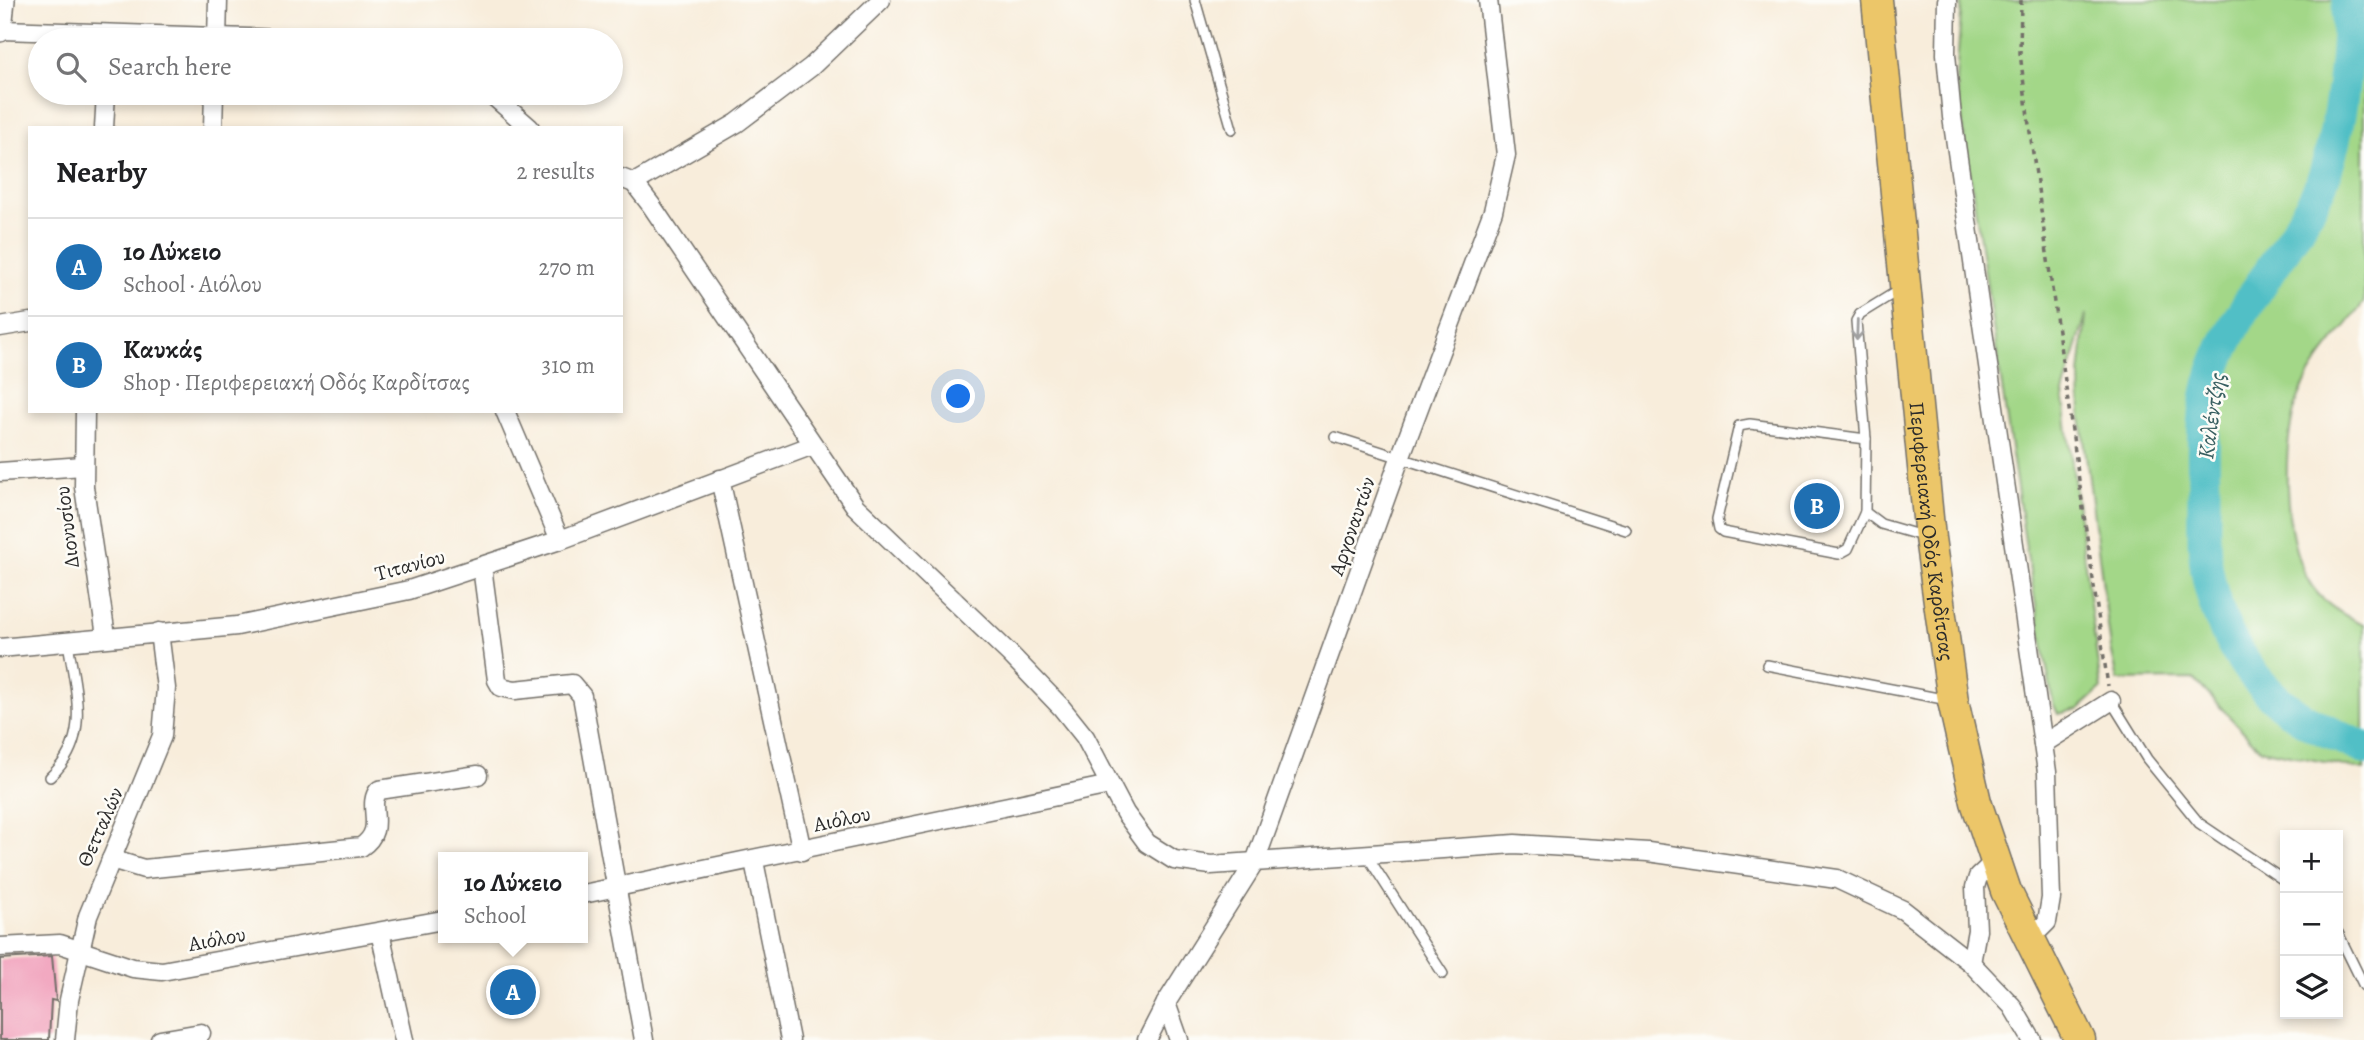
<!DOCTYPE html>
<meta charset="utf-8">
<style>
body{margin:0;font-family:Alegreya,serif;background:#f2f2f2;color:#202124}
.controls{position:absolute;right:21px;bottom:21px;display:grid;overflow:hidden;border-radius:0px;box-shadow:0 4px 10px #0003}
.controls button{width:63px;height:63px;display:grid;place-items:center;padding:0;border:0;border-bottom:2px solid #e0e0e0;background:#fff;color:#202124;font:35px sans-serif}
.you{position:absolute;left:959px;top:397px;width:24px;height:24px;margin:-18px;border:5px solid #fff;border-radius:50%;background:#1a73e8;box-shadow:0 0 0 10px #1a73e833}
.badge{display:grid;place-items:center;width:46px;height:46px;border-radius:50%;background:#1f6fb2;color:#fff;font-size:23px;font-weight:700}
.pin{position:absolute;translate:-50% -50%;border:4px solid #fff;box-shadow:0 2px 7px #0006}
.popup{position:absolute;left:438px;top:852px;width:150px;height:91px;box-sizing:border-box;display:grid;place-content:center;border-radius:0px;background:#fff;filter:drop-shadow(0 2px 5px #0005);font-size:23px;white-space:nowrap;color:#757577}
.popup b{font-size:26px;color:#202124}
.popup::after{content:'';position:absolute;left:50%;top:100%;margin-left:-14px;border:14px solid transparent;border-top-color:#fff}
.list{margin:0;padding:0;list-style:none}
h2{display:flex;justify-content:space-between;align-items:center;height:91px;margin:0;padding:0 28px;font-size:30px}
h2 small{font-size:23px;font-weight:400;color:#757577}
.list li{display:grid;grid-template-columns:46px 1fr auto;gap:21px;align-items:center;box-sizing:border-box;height:98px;padding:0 28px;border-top:2px solid #e0e0e0}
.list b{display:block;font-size:26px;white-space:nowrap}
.list p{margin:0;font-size:23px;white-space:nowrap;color:#757577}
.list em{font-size:23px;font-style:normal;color:#757577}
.icon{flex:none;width:38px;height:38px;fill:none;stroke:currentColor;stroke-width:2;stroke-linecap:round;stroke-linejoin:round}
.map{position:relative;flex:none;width:2364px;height:1040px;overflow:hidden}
.search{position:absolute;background:#fff;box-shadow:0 4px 10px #0003;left:28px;top:28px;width:595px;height:77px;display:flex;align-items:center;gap:18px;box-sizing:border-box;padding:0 24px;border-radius:38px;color:#757577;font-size:26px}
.panel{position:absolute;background:#fff;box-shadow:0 4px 10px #0003;left:28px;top:126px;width:595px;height:287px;border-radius:0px}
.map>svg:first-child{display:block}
</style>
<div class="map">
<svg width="2364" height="1040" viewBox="0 0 2364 1040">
<rect width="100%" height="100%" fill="#fdfcf7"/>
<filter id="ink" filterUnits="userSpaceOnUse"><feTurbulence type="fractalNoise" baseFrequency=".0143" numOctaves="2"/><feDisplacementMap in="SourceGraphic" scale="14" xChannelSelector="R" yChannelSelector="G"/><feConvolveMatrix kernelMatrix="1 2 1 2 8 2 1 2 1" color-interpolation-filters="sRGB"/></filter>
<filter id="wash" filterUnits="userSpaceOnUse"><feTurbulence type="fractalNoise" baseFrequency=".00686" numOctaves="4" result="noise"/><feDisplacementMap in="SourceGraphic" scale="28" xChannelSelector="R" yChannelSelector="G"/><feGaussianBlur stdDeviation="1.57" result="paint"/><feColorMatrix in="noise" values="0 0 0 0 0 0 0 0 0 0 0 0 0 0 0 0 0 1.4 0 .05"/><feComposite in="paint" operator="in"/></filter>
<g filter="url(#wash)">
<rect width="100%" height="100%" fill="#f8eddb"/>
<path fill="#a3d788" stroke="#67815a" stroke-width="2" d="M1962,0H2364V302C2341,335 2312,361 2298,399C2281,446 2283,534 2307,578C2319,601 2341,615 2364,624V770L2260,749L2194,679L2118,680L2111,649L2081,417L2080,375L2086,315L2063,393L2101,689L2079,709L2058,714L2053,703L2027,555L1956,79Z"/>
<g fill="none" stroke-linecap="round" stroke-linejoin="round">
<path stroke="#51bfc6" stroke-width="33" d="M2348,0C2350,53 2339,150 2315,197C2286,256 2236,308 2214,371C2201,409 2203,452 2204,492C2204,513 2203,535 2205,555C2211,619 2247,685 2302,718C2321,730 2344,738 2364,748"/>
</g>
<g id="blocks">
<polygon fill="#f2a9c1" points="52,956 56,1001 51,1000 49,1040 0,1040 0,959"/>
</g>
</g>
<g filter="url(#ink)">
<use href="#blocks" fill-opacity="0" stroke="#736f69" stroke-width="2"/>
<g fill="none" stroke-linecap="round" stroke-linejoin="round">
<defs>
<g id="service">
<polyline points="1195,0 1232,129"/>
<polyline points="1899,290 1860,314 1856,321 1866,439 1865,512 1881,524 1926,537"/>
<polyline points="1335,437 1626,530"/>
<polyline points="1865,512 1848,549 1839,554 1723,532 1719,529 1717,519 1739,426 1750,424 1866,439"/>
<polyline points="1767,665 1948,700"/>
<polyline points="2111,701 2147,759 2199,823 2285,881"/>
<path d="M50,777C92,739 75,691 68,642"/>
<polyline points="1366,854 1443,974"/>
<polyline points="2338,933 2364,986"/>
</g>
<g id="minor">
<polyline points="1947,0 1946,54 1952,117 2047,772 2051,898 2047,922 2040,929 2027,934"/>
<polyline points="2,30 313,40"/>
<polyline points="217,40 218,0"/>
<polyline points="490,93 530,128"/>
<polyline points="104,128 106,93"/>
<polyline points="213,128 214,93"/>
<polyline points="621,178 634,183 651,205 855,506 1011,655 1061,707 1085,737 1125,813 1147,843 1174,860 1211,865 1515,844 1648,852 1837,879 1903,910 1971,963 2012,1006 2032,1040"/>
<polyline points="634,183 737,123 811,67 881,0"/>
<polyline points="0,327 30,322"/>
<polyline points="85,411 84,487 106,636"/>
<polyline points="505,411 560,540"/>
<polyline points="0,472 83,466"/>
<polyline points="720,479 802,851"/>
<polyline points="482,567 497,680 501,687 515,690 572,684 582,696 644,1040"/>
<polyline points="0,648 237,626 409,590 560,540 813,445"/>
<polyline points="2043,744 2111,701"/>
<path d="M111,859L144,869L361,847C388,829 365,806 379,790L478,775"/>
<polyline points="754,861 790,1040"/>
<polyline points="583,894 1110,785"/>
<polyline points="380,932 404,1040"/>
<polyline points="0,947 60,944 133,968 162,971 443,920"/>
<polyline points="1971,963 1977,930 1975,887 1978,877 1995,861"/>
<polyline points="1166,1003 1179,1040"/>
<polyline points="65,1040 69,1000 88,916 162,736 166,688 159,632"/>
<polyline points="160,1040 201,1033"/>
<polyline points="1147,1040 1166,1003 1255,862 1400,458 1493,211 1506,155 1488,0"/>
</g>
<polyline id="tertiary" points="0,30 3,0"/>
<g id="primary">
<path id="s1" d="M1877,0L1930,538L1953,701L1976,802L2006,891L2080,1040"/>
</g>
</defs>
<use href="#service" stroke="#736f69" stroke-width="12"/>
<use href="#minor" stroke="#736f69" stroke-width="21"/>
<use href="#tertiary" stroke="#736f69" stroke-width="26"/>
<use href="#primary" stroke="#736f69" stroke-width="33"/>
<polyline stroke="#736f69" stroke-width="3.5" stroke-dasharray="5 5" stroke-linecap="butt" points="2021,0 2020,53 2029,125 2108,686"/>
<use href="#service" stroke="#fff" stroke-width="9"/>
<use href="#minor" stroke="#fff" stroke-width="18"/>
<use href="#tertiary" stroke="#fff" stroke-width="23"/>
<use href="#primary" stroke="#ecc669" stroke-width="30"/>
</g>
<defs><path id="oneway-shaft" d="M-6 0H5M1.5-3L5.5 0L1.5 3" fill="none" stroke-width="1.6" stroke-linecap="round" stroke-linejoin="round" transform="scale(1.75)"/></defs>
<use stroke="#a0a0a0" href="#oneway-shaft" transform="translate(1857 330) rotate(92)"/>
</g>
<g text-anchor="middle" stroke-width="5" stroke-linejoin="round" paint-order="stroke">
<g font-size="21" fill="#2b2b2b" stroke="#fdfcf7">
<text transform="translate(1352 526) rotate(-71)" y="7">Αργοναυτών</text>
<text transform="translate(67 527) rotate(-97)" y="7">Διονυσίου</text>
<text dy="7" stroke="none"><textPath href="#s1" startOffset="534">Περιφερειακή Οδός Καρδίτσας</textPath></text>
<text transform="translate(410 565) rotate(-15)" y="7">Τιτανίου</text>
<text transform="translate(842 819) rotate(-12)" y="7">Αιόλου</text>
<text transform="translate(100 827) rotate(-66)" y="7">Θετταλών</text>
<text transform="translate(217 939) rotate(-11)" y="7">Αιόλου</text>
</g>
<g font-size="23" font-style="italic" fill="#385f61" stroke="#fdfcf7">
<text transform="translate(2211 416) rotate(-82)" y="8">Καλέντζης</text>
</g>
</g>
</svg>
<div class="controls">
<button>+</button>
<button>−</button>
<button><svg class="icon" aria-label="layers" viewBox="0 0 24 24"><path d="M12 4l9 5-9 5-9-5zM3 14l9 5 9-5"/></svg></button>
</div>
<div class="you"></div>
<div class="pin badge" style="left:513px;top:992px">A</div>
<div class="popup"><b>1ο Λύκειο</b>School</div>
<div class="pin badge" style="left:1817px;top:506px">B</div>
<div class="search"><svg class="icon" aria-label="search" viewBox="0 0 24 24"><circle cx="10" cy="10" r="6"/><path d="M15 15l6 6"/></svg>Search here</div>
<section class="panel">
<h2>Nearby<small>2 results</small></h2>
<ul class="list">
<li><span class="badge">A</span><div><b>1ο Λύκειο</b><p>School · Αιόλου</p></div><em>270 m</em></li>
<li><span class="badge">B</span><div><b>Καυκάς</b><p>Shop · Περιφερειακή Οδός Καρδίτσας</p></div><em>310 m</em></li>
</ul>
</section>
</div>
